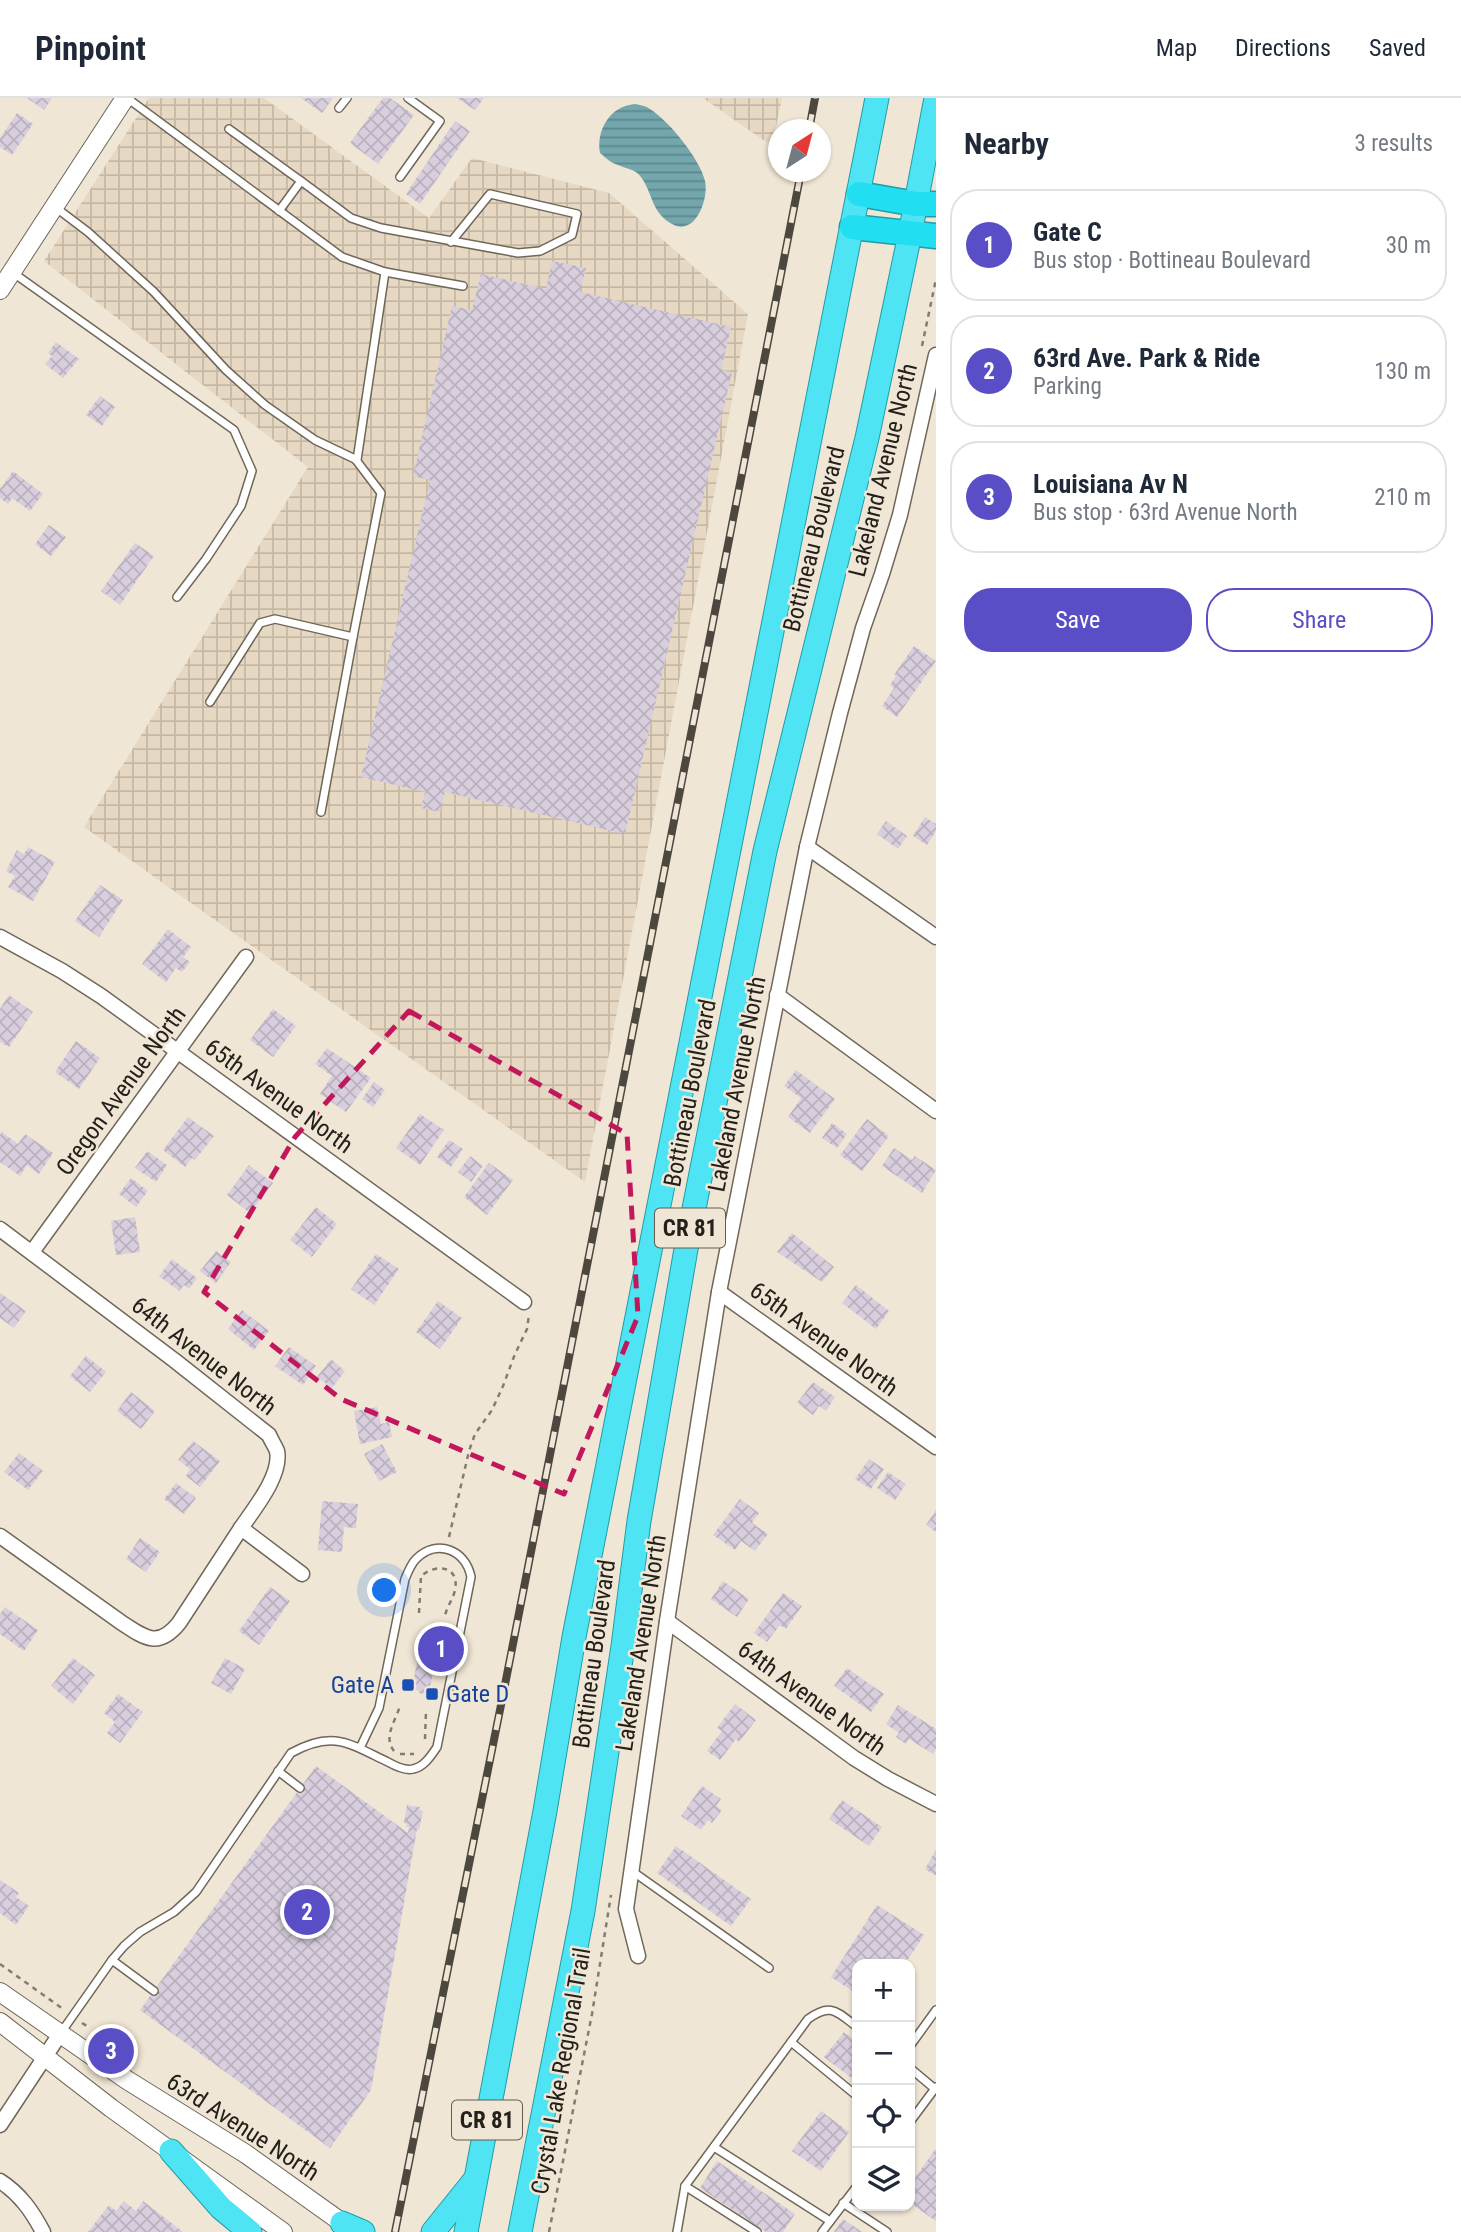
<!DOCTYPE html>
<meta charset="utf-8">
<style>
body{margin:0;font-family:"Roboto Condensed",sans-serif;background:#f6f6f7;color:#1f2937}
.controls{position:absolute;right:21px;bottom:21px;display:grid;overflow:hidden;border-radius:14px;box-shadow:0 2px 5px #0004}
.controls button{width:63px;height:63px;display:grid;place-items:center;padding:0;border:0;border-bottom:2px solid #e0e1e3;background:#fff;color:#1f2937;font:35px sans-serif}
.compass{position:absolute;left:768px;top:21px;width:63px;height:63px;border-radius:50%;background:#fff;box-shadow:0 2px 5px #0004;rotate:36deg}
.you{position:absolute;left:385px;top:1493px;width:24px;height:24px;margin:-18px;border:5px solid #fff;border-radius:50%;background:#1a73e8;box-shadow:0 0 0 10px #1a73e833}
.badge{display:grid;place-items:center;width:46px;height:46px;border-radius:50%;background:#5a4ec6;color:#fff;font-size:23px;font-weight:700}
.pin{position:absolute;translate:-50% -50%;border:4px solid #fff;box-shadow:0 2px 7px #0006}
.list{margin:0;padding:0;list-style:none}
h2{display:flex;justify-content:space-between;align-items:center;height:91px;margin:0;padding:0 28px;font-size:30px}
h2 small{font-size:23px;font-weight:400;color:#747a83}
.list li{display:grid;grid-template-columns:46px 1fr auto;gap:21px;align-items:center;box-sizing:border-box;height:112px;margin:0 14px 14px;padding:0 14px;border:2px solid #e0e1e3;border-radius:28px}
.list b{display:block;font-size:26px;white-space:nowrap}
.list p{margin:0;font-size:23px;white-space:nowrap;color:#747a83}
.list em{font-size:23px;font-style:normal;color:#747a83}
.actions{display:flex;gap:14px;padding:21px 28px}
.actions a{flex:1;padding:16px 0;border:2px solid #5a4ec6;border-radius:28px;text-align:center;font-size:24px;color:#5a4ec6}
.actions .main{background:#5a4ec6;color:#fff}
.icon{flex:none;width:38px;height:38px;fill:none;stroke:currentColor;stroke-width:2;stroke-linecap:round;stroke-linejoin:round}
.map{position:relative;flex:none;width:936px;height:2134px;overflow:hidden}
header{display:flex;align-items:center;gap:42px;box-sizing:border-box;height:98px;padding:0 35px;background:#fff;border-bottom:2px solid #e0e1e3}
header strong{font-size:33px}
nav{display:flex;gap:38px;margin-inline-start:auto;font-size:24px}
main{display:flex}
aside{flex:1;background:#fff}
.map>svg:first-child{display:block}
</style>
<header>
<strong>Pinpoint</strong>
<nav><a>Map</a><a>Directions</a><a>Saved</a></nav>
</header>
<main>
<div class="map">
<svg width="936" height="2134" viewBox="0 0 936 2134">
<defs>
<pattern id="industrial-grid" width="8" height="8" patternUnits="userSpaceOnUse" patternTransform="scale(1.75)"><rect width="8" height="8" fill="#e6d8c2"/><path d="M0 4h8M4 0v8" fill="none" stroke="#c5b9a6"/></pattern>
<pattern id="water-rules" width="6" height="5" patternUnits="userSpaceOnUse" patternTransform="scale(1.75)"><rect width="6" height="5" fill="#73a6ad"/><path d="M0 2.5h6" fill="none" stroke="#5e878c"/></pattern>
<pattern id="building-cross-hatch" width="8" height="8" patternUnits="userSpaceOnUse" patternTransform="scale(1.75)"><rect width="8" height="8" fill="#d8cede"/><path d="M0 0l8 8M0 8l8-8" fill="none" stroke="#b9b1be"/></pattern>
</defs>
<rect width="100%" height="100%" fill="#f0e6d5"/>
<g fill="url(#industrial-grid)">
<polygon points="149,0 264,0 429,120 472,60 609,95 748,216 585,1084 84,729 308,369 44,163"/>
<polygon points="703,0 782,0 772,48"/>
</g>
<path fill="url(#water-rules)" d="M635,6C640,7 646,8 650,11C669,23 700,61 705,83C709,100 696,137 674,127C651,116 653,95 641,79C635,71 627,71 618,67C611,65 606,60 600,55C596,32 610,8 635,6Z"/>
<g fill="url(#building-cross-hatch)">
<polygon points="27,0 52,0 44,12"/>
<polygon points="301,0 333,0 322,15"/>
<polygon points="383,0 390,0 414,17 378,66 350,45"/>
<polygon points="457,0 484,0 475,12"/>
<polygon points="17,15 33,26 12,57 0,49 0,40"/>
<polygon points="455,23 470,33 420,106 406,96"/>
<polygon points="552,163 586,170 580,194 731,229 721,272 732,274 625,736 445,694 440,714 421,710 425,694 361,679 430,382 413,378 452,208 472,212 481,176 546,191"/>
<polygon points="56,244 79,261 63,280 45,266 52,258 48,255"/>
<polygon points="100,298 115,309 102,328 86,317"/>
<polygon points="13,373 43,396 30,413 12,400 8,406 0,400 0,391"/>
<polygon points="49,427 66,439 51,458 35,446"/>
<polygon points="135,445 154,458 120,507 101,493"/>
<polygon points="914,548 936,563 897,619 882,608 894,590 890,587 896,578 894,577"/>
<polygon points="925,719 936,726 936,733 927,747 913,738"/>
<polygon points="886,723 907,738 898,751 877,736"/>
<polygon points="28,749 55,764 33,803 8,789 15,778 6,773 17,752 24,756"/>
<polygon points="100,787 123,802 99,839 75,823"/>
<polygon points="168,831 191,849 183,859 190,864 182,874 176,870 166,884 142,866"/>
<polygon points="9,897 33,914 9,949 0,944 0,911"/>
<polygon points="273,911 296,928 273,959 250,942"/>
<polygon points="76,943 100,960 79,991 55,974"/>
<polygon points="327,950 371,980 346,1014 320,996 332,978 315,966"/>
<polygon points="796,972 835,1001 810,1035 788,1019 801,1000 784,988"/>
<polygon points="374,984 385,992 373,1009 362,1001"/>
<polygon points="420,1016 444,1032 420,1067 396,1050"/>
<polygon points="188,1019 214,1038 195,1062 192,1060 185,1069 163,1052"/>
<polygon points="867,1021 889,1038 862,1073 840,1057"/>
<polygon points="832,1025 847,1036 837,1050 822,1040"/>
<polygon points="2,1034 18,1046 25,1036 53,1055 39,1076 27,1067 20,1078 0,1064 0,1037"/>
<polygon points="449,1042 463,1051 451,1069 437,1059"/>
<polygon points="894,1050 912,1062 915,1058 936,1072 922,1095 882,1068"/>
<polygon points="147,1053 167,1067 156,1084 135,1070"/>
<polygon points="470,1058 483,1068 471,1084 458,1074"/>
<polygon points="489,1065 513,1082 487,1117 464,1099"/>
<polygon points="249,1067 273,1085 250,1115 227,1097"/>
<polygon points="131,1080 148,1093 136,1109 119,1096"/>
<polygon points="316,1109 337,1126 312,1159 290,1142"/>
<polygon points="135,1119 140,1154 116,1157 111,1123"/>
<polygon points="792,1135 834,1169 822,1184 777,1154"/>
<polygon points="216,1153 231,1164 216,1185 200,1173"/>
<polygon points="376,1156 399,1171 374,1207 351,1191"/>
<polygon points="172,1161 197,1180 189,1191 184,1187 179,1193 159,1178"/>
<polygon points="856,1187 889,1213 876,1231 842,1205"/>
<polygon points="0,1195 26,1213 14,1230 0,1220"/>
<polygon points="438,1203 462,1220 440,1251 416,1234"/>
<polygon points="242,1212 269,1233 254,1252 228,1231"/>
<polygon points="289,1249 316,1268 303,1287 275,1268"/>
<polygon points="86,1258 106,1274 90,1294 70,1278"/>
<polygon points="331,1261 345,1273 332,1290 317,1279"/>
<polygon points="813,1284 835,1299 826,1313 819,1308 813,1317 797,1305"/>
<polygon points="131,1294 155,1313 141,1331 117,1313"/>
<polygon points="377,1309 381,1326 389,1324 392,1339 360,1346 354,1313"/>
<polygon points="193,1343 220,1363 200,1389 186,1378 190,1371 178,1362"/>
<polygon points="382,1346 397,1374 379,1383 364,1356"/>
<polygon points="19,1355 43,1373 28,1392 4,1374"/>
<polygon points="869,1361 884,1371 871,1391 855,1381"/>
<polygon points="888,1374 906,1386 895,1402 877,1390"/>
<polygon points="176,1385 196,1400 184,1416 164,1401"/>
<polygon points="740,1401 759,1415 752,1425 768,1436 755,1453 741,1443 735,1452 713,1437"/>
<polygon points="322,1403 358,1406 356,1430 344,1429 342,1454 318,1452"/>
<polygon points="936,1412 936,1434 926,1427"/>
<polygon points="140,1440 160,1454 146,1474 126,1461"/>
<polygon points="723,1483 749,1501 737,1519 711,1501"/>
<polygon points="270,1489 290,1503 259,1547 239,1533"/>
<polygon points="783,1495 802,1508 786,1531 780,1527 767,1544 754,1535"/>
<polygon points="5,1509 38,1532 24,1553 0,1536 0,1516"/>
<polygon points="419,1539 431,1542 427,1558 436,1559 429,1594 425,1593 425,1596 419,1595 419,1593 412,1589 418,1560 415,1559"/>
<polygon points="73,1560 95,1577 73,1606 51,1588"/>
<polygon points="225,1560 245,1571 231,1596 211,1585"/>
<polygon points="847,1570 884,1596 871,1614 834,1588"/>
<polygon points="118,1596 143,1614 120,1645 107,1635 115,1624 104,1615"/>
<polygon points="735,1606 756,1622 739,1644 736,1641 720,1662 707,1653 722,1633 717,1630"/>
<polygon points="898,1607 936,1631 936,1651 933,1656 909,1641 906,1646 896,1639 899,1635 886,1626"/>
<polygon points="316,1668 408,1735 409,1729 406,1729 407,1726 404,1725 407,1707 420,1709 419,1712 423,1713 419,1732 417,1731 371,1992 330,2050 140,1912"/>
<polygon points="702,1688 721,1701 716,1708 722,1712 712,1725 708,1722 701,1732 681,1718"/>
<polygon points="842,1702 882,1729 869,1748 829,1721"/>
<polygon points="676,1748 751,1801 731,1828 657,1775"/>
<polygon points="936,1752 936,1778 925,1771"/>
<polygon points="0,1782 19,1795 16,1799 29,1808 16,1827 0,1815"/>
<polygon points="877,1807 924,1837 905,1866 857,1866 857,1896 831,1879"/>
<polygon points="844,1934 857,1944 857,1984 824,1959"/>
<polygon points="821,2013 849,2034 821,2073 792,2053"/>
<polygon points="936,2050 936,2123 910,2105 910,2087"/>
<polygon points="717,2063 795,2116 783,2134 766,2134 700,2090"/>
<polygon points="124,2103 136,2113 143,2103 183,2134 88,2134 109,2107 116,2113"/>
<polygon points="843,2121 862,2134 834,2134"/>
</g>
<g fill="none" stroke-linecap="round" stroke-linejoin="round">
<defs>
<g id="service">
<polyline points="339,10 347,0"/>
<polyline points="229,31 301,83"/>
<polyline points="400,79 440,23 408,0"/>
<polyline points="55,109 88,134 154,194 226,272 265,307 315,342 357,362 385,174 342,159 127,0"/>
<polyline points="279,113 301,83 351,120 381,130 518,155 540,153 572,137 577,116 490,96 451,144"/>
<polyline points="12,174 234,332 252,373 241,408 206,461 177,499"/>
<polyline points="385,174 463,188"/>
<polyline points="210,604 260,525 275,521 353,539 381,395 356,362"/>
<polyline points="321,714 353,539"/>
<polyline points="278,1673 300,1690"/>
<polyline points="632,1773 769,1870"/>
<polyline points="112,1862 154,1893"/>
<path d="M60,1936L112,1862L124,1848L140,1834L174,1814L196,1794L291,1655C333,1632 348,1645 388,1664C395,1668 405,1673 413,1671C424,1669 431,1658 437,1649L471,1479C466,1452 437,1440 416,1461C411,1466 408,1474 405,1481L379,1610L360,1650"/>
<polyline points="791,1944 857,1998"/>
<polyline points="910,1948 936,1912"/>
<polyline points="910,1970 935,1991"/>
<polyline points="910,2024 936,1989"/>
<polyline points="714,2049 830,2123"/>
<polyline points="685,2088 757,2134"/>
<polyline points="843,2105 887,2134"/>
<path d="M677,2134L685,2088L808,1921C831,1904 837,1914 857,1929"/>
<polyline points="822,2134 857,2088"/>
</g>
<g id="minor">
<polyline points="807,749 936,839"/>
<polyline points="0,839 62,873 101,898 524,1204"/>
<polyline points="777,897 936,1013"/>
<path d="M0,1131L174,1262L269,1337C271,1342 275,1348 277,1353C282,1377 254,1411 241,1430L302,1476"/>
<polyline points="32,1154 246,859"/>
<polyline points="719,1194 936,1349"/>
<path d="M0,1438L122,1525C146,1541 159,1550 179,1525L241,1430"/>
<polyline points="667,1523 854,1660 888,1681 936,1706"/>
<polyline points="638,1858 626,1811 667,1523 719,1194 807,749 840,615 863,530 882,476 900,417 936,257"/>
<polyline points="0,2027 60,1936"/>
<path d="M0,2083C20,2096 32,2113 43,2134"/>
</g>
<g id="tertiary">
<polyline points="0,192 125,0"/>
<polyline points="0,1894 127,1982 246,2056 351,2131"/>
<polyline points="0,1924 111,2010 283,2134"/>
</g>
<g id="trunk">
<polyline points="171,2053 221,2110 250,2134"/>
<polyline points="342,2125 363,2134"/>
<polyline points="433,2134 474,2083"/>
<polyline points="466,2134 545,1713 574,1539 877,0"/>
<polyline points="520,2134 583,1813 623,1548 639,1423 686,1151 765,753 867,340 910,136 936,0"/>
</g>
<g id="motorway">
<polyline points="859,96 916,106 936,106"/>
<polyline points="852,129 936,138"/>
</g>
</defs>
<use href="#service" stroke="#706759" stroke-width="10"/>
<use href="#minor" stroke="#706759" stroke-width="17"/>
<use href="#tertiary" stroke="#706759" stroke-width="20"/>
<use href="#trunk" stroke="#229ca6" stroke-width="25"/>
<use href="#motorway" stroke="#229ca6" stroke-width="27"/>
<g stroke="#837c71" stroke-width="2.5" stroke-dasharray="5 5" stroke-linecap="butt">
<polyline points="922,248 936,181"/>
<polyline points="449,1439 469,1353 475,1336 492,1312 503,1288 515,1256 527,1231 529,1217"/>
<path d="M419,1515L421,1478C436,1465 460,1468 455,1492C453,1502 446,1509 445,1519"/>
<polyline points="425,1641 426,1613"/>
<path d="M394,1653C383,1639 395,1624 400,1608"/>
<polyline points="400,1656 414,1656"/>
<polyline points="0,1866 63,1911"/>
<polyline points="82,1925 90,1930"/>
<polyline points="549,2134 592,1916 611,1797"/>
</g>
<use href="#service" stroke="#fff" stroke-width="7"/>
<use href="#minor" stroke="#fff" stroke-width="14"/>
<use href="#tertiary" stroke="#fff" stroke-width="18"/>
<use href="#trunk" stroke="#4ee4f4" stroke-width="23"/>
<use href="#motorway" stroke="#21def1" stroke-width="24"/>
<defs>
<g id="rail">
<polyline points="809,32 815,0"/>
<polyline points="395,2134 502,1602 801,74"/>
</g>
</defs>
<use href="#rail" stroke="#4d483f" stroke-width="8"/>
<use href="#rail" stroke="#f0e6d5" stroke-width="5" stroke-dasharray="16" stroke-linecap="butt"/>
</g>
<path fill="none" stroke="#c2185b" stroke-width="5" stroke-dasharray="14 9" stroke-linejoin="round" d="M409,913L627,1036L638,1218L564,1396L341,1301L204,1194L295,1039Z"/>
<g fill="#1a4fb4" stroke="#f0e6d5" stroke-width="2.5">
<rect x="401" y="1580" width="14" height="14" rx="3.5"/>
<rect x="425" y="1589" width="14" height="14" rx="3.5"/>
</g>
<g text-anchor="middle" stroke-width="5" stroke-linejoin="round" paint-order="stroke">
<g fill="#f0e6d5" stroke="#615b52" stroke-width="2">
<rect x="655" y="1110.5" width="70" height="39" rx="5"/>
<rect x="452" y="2002.5" width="70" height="39" rx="5"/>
</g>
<g font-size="23" font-weight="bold" fill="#24201a">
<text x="690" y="1138">CR 81</text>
<text x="487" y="2030">CR 81</text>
</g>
<g font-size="24" fill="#24201a" stroke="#f0e6d5">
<text transform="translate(883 372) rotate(-76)" y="8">Lakeland Avenue North</text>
<text transform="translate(814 441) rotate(-76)" y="8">Bottineau Boulevard</text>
<text transform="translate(737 986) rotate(-79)" y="8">Lakeland Avenue North</text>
<text transform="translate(121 993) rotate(-54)" y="8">Oregon Avenue North</text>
<text transform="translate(690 995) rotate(-79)" y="8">Bottineau Boulevard</text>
<text transform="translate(279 998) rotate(36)" y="8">65th Avenue North</text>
<text transform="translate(824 1241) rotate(36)" y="8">65th Avenue North</text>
<text transform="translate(204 1258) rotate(38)" y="8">64th Avenue North</text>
<text transform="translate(641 1545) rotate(-81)" y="8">Lakeland Avenue North</text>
<text transform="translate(594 1556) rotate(-82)" y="8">Bottineau Boulevard</text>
<text transform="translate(812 1600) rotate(36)" y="8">64th Avenue North</text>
<text transform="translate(561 1973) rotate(-80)" y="8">Crystal Lake Regional Trail</text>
<text transform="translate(243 2029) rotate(33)" y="8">63rd Avenue North</text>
</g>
<g font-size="24" fill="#164399" stroke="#f0e6d5" text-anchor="end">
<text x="394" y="1595">Gate A</text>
<text x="446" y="1604" text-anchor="start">Gate D</text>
</g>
</g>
</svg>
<div class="controls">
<button>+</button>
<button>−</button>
<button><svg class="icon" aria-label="locate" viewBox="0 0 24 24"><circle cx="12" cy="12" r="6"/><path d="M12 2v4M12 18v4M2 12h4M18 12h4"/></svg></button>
<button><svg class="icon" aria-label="layers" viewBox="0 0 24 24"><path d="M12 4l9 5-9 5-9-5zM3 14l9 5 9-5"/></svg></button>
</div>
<svg class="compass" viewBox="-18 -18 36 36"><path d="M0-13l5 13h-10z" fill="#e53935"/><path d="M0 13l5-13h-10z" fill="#747a83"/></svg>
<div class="you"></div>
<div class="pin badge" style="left:441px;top:1551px">1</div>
<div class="pin badge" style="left:307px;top:1814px">2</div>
<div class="pin badge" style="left:111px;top:1953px">3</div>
</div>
<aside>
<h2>Nearby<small>3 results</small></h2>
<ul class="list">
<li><span class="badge">1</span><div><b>Gate C</b><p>Bus stop · Bottineau Boulevard</p></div><em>30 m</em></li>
<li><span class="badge">2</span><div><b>63rd Ave. Park &amp; Ride</b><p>Parking</p></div><em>130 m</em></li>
<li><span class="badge">3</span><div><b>Louisiana Av N</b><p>Bus stop · 63rd Avenue North</p></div><em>210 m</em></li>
</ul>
<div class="actions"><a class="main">Save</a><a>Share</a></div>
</aside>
</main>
